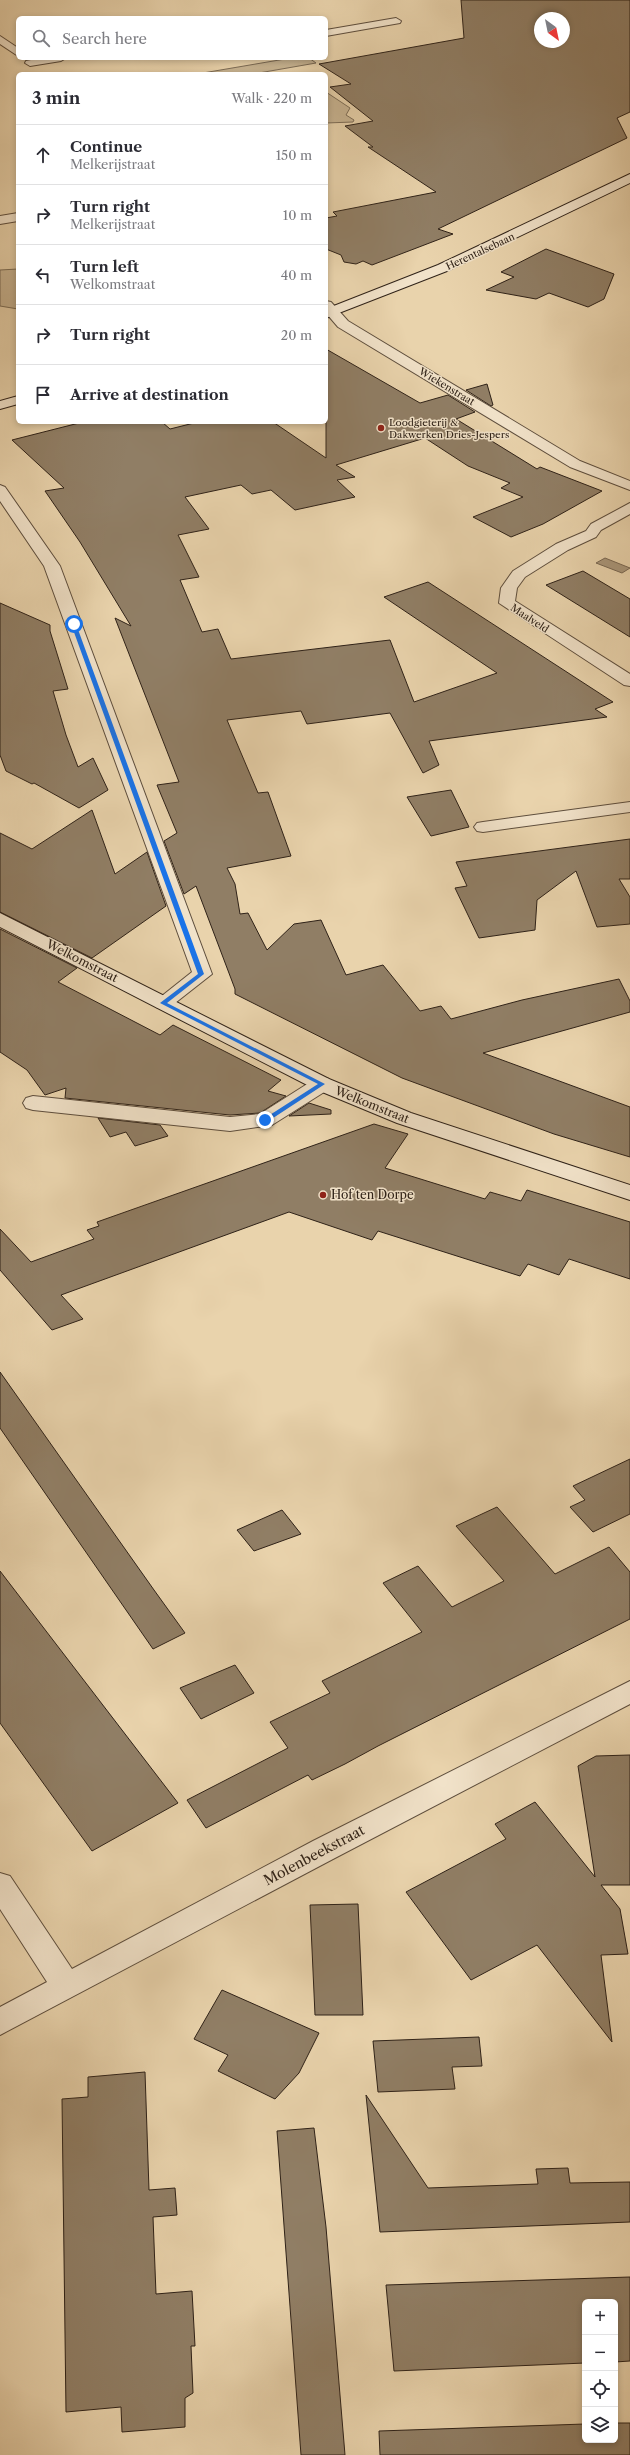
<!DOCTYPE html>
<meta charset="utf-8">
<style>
body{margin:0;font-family:"Libre Caslon Text",serif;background:#f7f7f7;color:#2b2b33}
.controls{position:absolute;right:12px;bottom:12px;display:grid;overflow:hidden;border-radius:6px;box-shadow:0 2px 6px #0003}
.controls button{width:36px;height:36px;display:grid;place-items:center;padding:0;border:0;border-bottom:1px solid #e1e1e2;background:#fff;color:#2b2b33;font:20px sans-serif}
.compass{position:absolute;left:534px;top:12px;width:36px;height:36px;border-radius:50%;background:#fff;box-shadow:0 2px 6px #0003;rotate:147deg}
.stop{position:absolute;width:12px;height:12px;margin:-9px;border:3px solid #1a73e8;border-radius:50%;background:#fff}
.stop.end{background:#1a73e8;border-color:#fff;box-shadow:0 1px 4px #0008}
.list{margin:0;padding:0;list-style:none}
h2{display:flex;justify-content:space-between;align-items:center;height:52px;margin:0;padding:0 16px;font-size:17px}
h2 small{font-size:13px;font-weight:400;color:#7c7c81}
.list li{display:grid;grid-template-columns:26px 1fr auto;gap:12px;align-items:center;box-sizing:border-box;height:60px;padding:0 16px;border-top:1px solid #e1e1e2}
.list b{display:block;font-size:15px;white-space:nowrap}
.list p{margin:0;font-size:13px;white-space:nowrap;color:#7c7c81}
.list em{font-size:13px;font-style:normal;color:#7c7c81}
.icon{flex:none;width:22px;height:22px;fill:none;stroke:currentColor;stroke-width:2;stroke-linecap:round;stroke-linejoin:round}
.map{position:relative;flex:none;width:630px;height:2455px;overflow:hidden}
.search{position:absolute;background:#fff;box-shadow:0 2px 6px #0003;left:16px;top:16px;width:312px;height:44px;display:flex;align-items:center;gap:10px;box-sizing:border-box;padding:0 14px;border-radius:6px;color:#7c7c81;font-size:15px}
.panel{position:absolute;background:#fff;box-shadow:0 2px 6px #0003;left:16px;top:72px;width:312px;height:352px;border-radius:6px}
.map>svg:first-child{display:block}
</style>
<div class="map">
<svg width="630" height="2455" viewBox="0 0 630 2455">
<rect width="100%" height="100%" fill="#e9d3ac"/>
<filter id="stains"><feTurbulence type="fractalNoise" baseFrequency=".005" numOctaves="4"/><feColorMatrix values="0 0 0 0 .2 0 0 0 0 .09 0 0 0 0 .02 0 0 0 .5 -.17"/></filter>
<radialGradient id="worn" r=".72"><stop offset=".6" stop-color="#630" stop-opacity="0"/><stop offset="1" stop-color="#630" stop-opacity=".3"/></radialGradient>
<g fill="#c9b593" stroke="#7c6c56">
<polygon points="291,58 309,58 316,63 253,74 197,74"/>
<polygon points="326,92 350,108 346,115 354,120 353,122 326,123"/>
<polygon points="18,269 18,309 0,306 0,270"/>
</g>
<polygon fill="#aa977a" stroke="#796853" points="605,558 630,568 622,573 596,563"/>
<g fill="#907e65" stroke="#2f2218" fill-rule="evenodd">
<path d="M461,0H630V112L617,118L627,138L438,229L453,234L372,265L363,261L356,264L344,262L341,255L326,249V218L337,216L333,212L436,192L368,147H373L345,126L373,121L330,87L351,84L319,64L464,38ZM540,18H564V42H540Z"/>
<polygon points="546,249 614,274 604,299 588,307 549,293 536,299 486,290 514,277 501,272"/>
<polygon points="326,349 420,403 448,395 475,412 456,419 537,469 540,467 602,491 543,524 511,537 473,517 523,497 501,488 510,483 468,466 425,438 336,465 355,477 337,480 355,497 295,510 271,490 252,494 241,485 185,497 209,529 178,535 199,577 180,580 202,632 218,629 231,659 390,640 414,702 497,673 384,597 428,582 613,702 595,709 607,717 429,741 439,765 423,773 390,713 307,724 301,711 227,720 258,793 268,792 291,856 227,868 235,884 240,914 248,913 267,950 294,924 321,920 346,975 383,965 420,1011 441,1006 451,1019 522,1000 619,979 630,1001 630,1012 483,1053 630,1107 630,1157 554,1134 402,1078 235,994 235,989 196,886 184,894 164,841 177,833 157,785 179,782 115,618 131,626 80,542 45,491 64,488 12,440 83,422 162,422 170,429 198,422 273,422 326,458"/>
<polygon points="487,384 493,405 491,406 466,390"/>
<polygon points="583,571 630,599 630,637 546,585"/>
<polygon points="0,603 50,625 50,631 68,689 53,691 66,735 78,767 93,758 108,790 79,808 34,783 32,784 6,771 0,755"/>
<polygon points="451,790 469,827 431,836 407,797"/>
<polygon points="92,810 115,874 147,852 166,906 92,958 0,912 0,833 32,849"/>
<polygon points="630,839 630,879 619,879 630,897 630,924 597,927 576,871 537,900 535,930 479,938 455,888 467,886 456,862"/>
<polygon points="0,929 77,968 58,982 160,1035 173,1025 281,1080 268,1091 286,1096 260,1113 230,1115 65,1098 66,1088 45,1095 27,1070 0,1052"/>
<polygon points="309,1103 331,1110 331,1114 289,1116"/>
<polygon points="98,1118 160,1125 168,1136 135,1146 126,1132 110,1137"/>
<polygon points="374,1124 408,1134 385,1168 485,1199 490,1192 521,1201 527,1190 630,1222 630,1279 569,1259 559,1275 528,1264 520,1276 378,1231 372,1240 289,1212 61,1295 83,1319 52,1330 0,1270 0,1229 31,1262 94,1239 87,1230 99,1226 97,1222"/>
<polygon points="0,1372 154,1590 185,1633 153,1649 0,1428"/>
<polygon points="630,1459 630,1514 593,1532 570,1507 585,1500 573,1486"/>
<polygon points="497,1507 555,1574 609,1547 630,1572 630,1619 378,1746 345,1764 312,1780 308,1775 206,1828 187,1800 288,1748 270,1722 330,1693 322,1681 422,1632 383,1583 418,1566 452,1607 504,1581 456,1526"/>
<polygon points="282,1510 301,1534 254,1551 237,1530"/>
<polygon points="0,1571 178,1803 92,1851 0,1723"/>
<polygon points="235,1665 254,1693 201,1719 180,1688"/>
<polygon points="630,1755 630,1885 601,1885 620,1909 628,1954 601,1955 612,2042 537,1945 471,1980 406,1892 506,1839 495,1824 535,1802 595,1877 578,1766 596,1756"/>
<polygon points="358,1904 363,2015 315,2015 310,1905"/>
<polygon points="222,1990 319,2033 299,2073 275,2099 218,2071 228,2055 194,2039"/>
<polygon points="479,2037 482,2066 452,2067 455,2089 378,2092 373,2041"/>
<polygon points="145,2072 149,2190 175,2188 177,2215 153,2217 156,2294 192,2291 195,2346 191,2346 193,2393 185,2398 185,2427 122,2432 121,2407 66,2412 62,2099 88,2097 88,2077"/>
<polygon points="366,2095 428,2188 538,2184 536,2169 568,2168 570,2183 630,2182 630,2222 380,2232"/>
<polygon points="314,2128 326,2227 345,2455 301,2455 277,2131"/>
<polygon points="630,2277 630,2361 615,2362 615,2302 585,2302 585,2363 394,2371 386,2285"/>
<polygon points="615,2423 630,2423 630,2455 380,2455 379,2431 585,2424 585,2440 615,2440"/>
</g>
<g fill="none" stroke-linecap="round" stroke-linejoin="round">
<defs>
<g id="street">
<polygon points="396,18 401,21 400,23 326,36 326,30"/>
<polygon points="0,36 18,48 18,56 0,44"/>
<polygon points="41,58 66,58 61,61 30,66 25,63 26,61"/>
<polygon points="18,213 18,221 0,224 0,216"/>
<polygon points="326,301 331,302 348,321 580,461 630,481 630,490 570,467 338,327 326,313"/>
<polygon points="0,485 5,487 60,566 212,974 170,1007 163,1009 156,1007 153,1003 192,972 44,566 0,501"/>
<polygon points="630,503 630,514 601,530 596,537 568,550 525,577 517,588 515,601 630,674 630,686 624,685 499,603 501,588 513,571 556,544 586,531 591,524"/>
<polygon points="630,802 630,812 483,832 477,831 474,827 477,823 483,822"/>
<polygon points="322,1077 329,1079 332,1084 329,1089 272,1125 230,1131 33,1110 26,1108 23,1103 26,1098 33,1096 230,1117 260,1114 315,1079"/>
<polygon points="630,1681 630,1704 333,1859 0,2035 0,2007 47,1982 0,1909 0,1873 10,1876 72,1969 313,1841"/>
</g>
<g id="secondary">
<polygon points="630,174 630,183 447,271 326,318 326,309 438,265"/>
<polygon points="18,396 18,404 0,409 0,401"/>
<polygon points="0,913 329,1079 411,1113 630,1185 630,1200 397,1123 315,1089 0,927"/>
</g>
</defs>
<use href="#street" stroke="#5e4e3d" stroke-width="2"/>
<use href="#secondary" stroke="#2f2218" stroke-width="2"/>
<use href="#street" fill="#f1e2c9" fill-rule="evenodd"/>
<use href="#secondary" fill="#f1e2c9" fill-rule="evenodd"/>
</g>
<polygon fill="#1a73e8" points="74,622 76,624 204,974 167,1003 325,1084 267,1122 262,1120 318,1084 160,1003 198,974 71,624"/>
<g fill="#8f2418" stroke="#f1e2c9" stroke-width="1.5">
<circle cx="381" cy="428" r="4"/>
<circle cx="323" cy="1195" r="4"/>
</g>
<g text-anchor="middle" stroke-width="3" stroke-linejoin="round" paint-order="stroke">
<g font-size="10" fill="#2f2218" stroke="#f1e2c9">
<text transform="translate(480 251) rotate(-25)" y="4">Herentalsebaan</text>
<text transform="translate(447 386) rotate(31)" y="4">Wiekenstraat</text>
<text transform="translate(530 618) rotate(33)" y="4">Maalveld</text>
</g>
<g font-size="10" fill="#2f2218" stroke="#f1e2c9" text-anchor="start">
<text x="389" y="426">Loodgieterij &amp;<tspan x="389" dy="12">Dakwerken Dries-Jespers</tspan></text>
</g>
<g font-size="12" fill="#2f2218" stroke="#f1e2c9">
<text transform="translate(82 961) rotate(27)" y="4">Welkomstraat</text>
<text transform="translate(372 1105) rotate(22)" y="4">Welkomstraat</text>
</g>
<g font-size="12" fill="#2f2218" stroke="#f1e2c9" text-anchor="start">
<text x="331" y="1199">Hof ten Dorpe</text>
</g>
<g font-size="14" fill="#2f2218" stroke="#f1e2c9">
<text transform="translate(314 1855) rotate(-28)" y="5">Molenbeekstraat</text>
</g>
</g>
<rect width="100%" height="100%" filter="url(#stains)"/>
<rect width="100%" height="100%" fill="url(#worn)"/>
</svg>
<div class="controls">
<button>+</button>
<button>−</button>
<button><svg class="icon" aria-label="locate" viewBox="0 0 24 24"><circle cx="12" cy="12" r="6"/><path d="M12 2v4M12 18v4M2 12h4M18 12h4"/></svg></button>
<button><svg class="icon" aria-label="layers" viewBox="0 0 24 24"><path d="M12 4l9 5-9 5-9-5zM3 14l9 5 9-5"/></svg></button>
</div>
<svg class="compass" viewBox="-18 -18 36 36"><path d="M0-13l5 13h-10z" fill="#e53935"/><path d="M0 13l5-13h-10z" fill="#7c7c81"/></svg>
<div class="stop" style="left:74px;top:624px"></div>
<div class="stop end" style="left:265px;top:1120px"></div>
<div class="search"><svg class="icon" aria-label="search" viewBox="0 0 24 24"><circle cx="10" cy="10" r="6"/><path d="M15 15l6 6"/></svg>Search here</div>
<section class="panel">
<h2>3 min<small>Walk · 220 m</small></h2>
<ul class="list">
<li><svg class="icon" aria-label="ahead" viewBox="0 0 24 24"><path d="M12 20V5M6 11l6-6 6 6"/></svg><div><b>Continue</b><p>Melkerijstraat</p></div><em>150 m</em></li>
<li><svg class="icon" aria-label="right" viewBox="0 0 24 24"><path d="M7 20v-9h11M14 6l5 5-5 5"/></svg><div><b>Turn right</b><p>Melkerijstraat</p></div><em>10 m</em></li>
<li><svg class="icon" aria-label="left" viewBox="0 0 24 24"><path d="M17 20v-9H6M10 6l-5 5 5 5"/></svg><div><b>Turn left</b><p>Welkomstraat</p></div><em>40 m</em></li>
<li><svg class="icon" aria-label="right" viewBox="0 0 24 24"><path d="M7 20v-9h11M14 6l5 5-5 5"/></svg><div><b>Turn right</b></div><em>20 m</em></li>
<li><svg class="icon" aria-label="arrive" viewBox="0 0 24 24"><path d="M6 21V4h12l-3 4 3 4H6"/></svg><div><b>Arrive at destination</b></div></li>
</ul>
</section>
</div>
